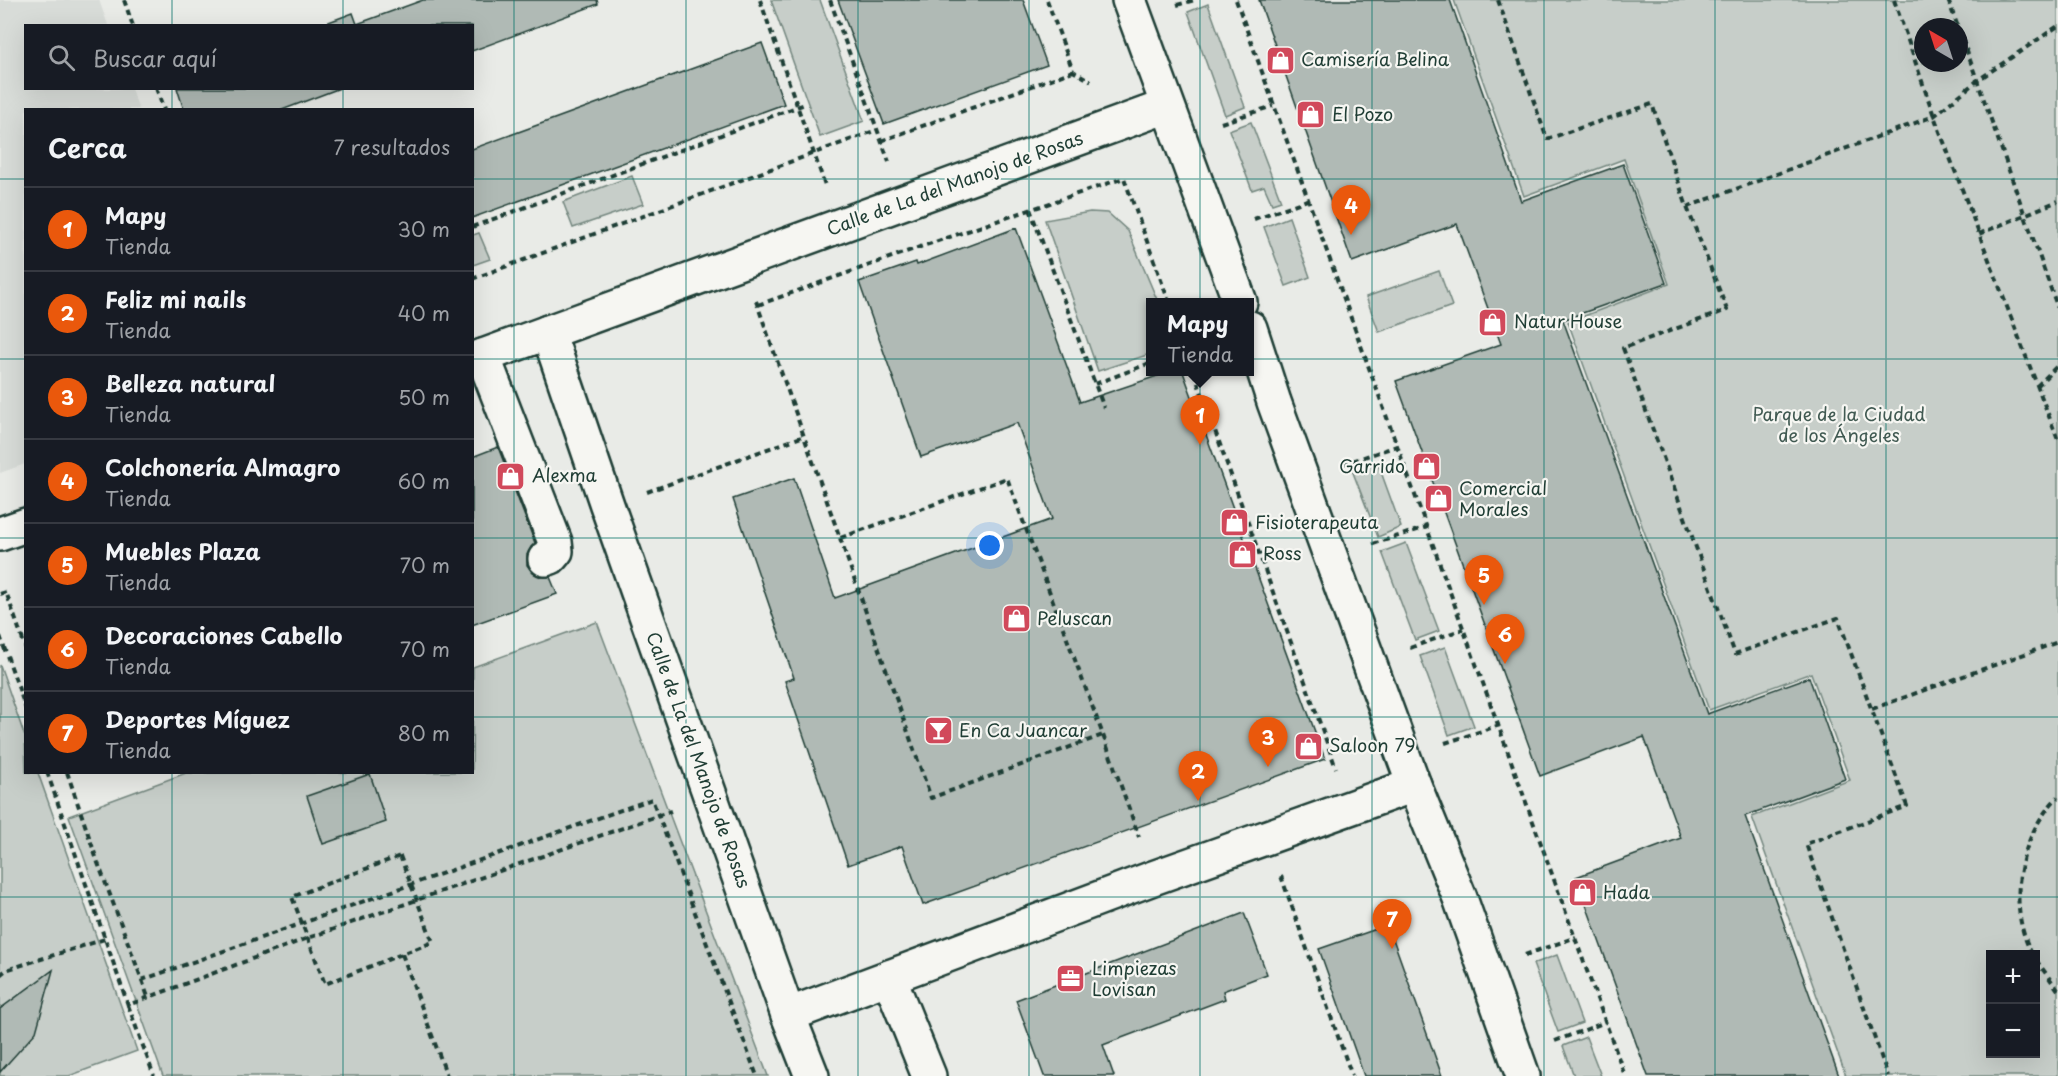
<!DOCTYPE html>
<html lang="es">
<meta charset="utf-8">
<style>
body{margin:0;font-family:"Playpen Sans",sans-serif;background:#242831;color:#f1f3f6}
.controls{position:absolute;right:18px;bottom:18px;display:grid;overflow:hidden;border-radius:0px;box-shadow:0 6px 24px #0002}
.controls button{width:54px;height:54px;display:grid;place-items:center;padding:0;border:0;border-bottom:2px solid #363941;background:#171b24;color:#f1f3f6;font:30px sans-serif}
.compass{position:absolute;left:1914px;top:18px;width:54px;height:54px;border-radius:50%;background:#171b24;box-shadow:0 6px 24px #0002;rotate:321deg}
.you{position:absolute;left:990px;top:546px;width:21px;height:21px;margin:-15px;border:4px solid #fff;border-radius:50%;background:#1a73e8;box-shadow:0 0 0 9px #1a73e833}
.badge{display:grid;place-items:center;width:39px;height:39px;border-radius:50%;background:#ea580c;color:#fff;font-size:20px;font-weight:700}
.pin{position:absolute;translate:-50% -50px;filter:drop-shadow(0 2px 3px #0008)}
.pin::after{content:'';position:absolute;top:32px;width:21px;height:18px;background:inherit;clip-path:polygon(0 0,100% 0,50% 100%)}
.popup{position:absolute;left:1146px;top:298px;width:108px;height:78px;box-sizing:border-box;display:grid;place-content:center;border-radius:0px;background:#171b24;filter:drop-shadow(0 2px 4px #0005);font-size:20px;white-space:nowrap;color:#9ea1a6}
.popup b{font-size:22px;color:#f1f3f6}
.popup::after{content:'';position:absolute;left:50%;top:100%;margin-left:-12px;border:12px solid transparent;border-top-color:#171b24}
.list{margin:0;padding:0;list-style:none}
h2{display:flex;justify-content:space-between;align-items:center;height:78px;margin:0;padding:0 24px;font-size:26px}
h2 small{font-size:20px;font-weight:400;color:#9ea1a6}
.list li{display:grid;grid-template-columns:39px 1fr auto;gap:18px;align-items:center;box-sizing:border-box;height:84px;padding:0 24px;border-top:2px solid #363941}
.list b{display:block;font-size:22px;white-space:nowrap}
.list p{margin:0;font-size:20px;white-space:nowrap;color:#9ea1a6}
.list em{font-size:20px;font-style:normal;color:#9ea1a6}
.icon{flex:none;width:33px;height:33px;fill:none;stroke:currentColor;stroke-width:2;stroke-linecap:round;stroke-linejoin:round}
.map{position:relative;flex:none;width:2058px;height:1076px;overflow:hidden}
.search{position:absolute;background:#171b24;box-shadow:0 6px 24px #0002;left:24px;top:24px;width:450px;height:66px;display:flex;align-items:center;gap:15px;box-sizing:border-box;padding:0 21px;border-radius:0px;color:#9ea1a6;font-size:22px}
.panel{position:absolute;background:#171b24;box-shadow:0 6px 24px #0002;left:24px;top:108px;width:450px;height:666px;border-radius:0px}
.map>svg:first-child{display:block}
</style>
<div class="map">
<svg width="2058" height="1076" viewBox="0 0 2058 1076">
<rect width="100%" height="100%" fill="#e9ebe7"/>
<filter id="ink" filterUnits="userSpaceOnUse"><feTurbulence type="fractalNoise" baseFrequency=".0167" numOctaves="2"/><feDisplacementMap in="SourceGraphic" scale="12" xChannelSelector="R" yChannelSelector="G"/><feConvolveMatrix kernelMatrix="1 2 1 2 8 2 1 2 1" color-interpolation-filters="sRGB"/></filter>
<g filter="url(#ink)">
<polygon fill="#d8dcd8" points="0,0 99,0 108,25 26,26 26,88 131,89 139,109 26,110 25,464 0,473"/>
<g fill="#c7cec9" stroke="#73867e" stroke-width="1.5" fill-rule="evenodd">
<polygon points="771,0 820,0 864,121 820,137"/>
<path d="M1454,0H2058V1076H1846L1752,817L1850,780L1811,673L1709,710L1568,322L1669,284L1624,159L1524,196ZM1923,27H1959V63H1923ZM2036,954V1054H1990V954Z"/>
<polygon points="1208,4 1245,107 1225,115 1188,12"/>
<polygon points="1251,122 1281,201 1272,204 1264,186 1252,190 1229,130"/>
<polygon points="632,176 643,204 573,228 563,202"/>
<polygon points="1090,212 1108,213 1128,231 1158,302 1150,302 1150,354 1098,371 1045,220"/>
<polygon points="1289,217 1310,277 1286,286 1264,227"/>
<polygon points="479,233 490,259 473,265 473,235"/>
<polygon points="1439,271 1452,306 1379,332 1366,297"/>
<polygon points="1377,461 1401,527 1378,537 1352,470"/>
<polygon points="1406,543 1439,631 1415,640 1382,552"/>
<polygon points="597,622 768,1076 163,1076 69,816 186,773 472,772 473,667"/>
<polygon points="1445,647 1474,726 1449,735 1420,656"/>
<polygon points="0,665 25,737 26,772 38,773 137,1051 69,1076 0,1076"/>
<polygon points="1557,955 1582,1023 1558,1032 1533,964"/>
<polygon points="1586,1037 1601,1076 1574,1076 1563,1046"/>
</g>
<g fill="#b0bab5" stroke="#1f3d34" stroke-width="1.5">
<polygon points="423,0 597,0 598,4 472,51 472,26 318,26 353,13 357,24"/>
<polygon points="838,0 1023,0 1047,65 884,124"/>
<polygon points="1259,0 1450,0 1521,201 1623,164 1666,283 1563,320 1707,714 1809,677 1845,779 1745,816 1839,1076 1648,1076 1576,877 1681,838 1644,737 1540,776 1396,381 1501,344 1457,224 1352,262"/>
<polygon points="762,43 784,104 472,218 472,149"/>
<polygon points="177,88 340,88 282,110 184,110"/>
<polygon points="1016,228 1080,402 1169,372 1183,372 1325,759 923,905 902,846 848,865 785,681 794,678 733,499 794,478 835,598 1052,519 1017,423 921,457 859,282 916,262 917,265"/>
<polygon points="498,447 535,543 531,547 527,555 527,565 533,573 542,577 550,577 557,594 472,625 472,457"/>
<polygon points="370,774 386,822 323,844 307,796"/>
<polygon points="1244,913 1267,974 1223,991 1225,999 1103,1045 1114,1076 1044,1076 1016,1000"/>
<polygon points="1388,925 1421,1017 1442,1076 1364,1076 1319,949"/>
<polygon points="53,970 36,1032 0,1072 0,1009"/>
</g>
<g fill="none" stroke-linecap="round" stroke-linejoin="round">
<defs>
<g id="minor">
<polyline points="1129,0 1240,302"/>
<polyline points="1250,328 1274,402 1414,785 1460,898 1523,1076"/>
<polyline points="548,332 607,505 788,1015 812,1076"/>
<polyline points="483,356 555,542 556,551 551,557 545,559"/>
<polyline points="472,360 1167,106"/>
<polyline points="0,534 26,525"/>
<polyline points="889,977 929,1076"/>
<polyline points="788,1015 1153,878 1414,785"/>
</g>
</defs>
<use href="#minor" stroke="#1f3d34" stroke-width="38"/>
<g stroke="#1f3d34" stroke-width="4" stroke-dasharray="6 4.5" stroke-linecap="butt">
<polyline points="124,0 133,26"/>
<polyline points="760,0 825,185"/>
<polyline points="830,0 889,162"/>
<polyline points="1047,0 1073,71 1091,81"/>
<polyline points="1236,0 1625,1076"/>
<polyline points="1498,0 1547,139 1652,104 1687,207 1727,310 1623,348 1735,654 1838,618 1907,806 1806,844 1888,1076"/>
<polyline points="1894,0 1934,116 2058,440"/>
<polyline points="1948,0 1958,27"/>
<polyline points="1177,5 1195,0"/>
<polyline points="1959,29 2058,309"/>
<polyline points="156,88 164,110"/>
<polyline points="1221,123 1273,106"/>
<polyline points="881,141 1073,71"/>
<polyline points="1687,207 1934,116 1978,80 2058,26"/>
<polyline points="1030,209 1104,408"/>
<polyline points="1254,219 1307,200"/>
<polyline points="472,227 805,104"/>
<polyline points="1979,234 2058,201"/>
<polyline points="472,279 877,130"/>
<polyline points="756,301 840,538 1007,478 1103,735 1139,837"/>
<polyline points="758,305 920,247 1124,178 1169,302"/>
<polyline points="1194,372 1336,768"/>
<polyline points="1095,384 1150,363"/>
<polyline points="2037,386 2058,365"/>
<polyline points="1343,464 1397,446"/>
<polyline points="647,492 804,436"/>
<polyline points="840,538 931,798 1103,735"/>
<polyline points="1373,544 1427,527"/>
<polyline points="0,594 6,592 26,649"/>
<polyline points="0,636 26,709"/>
<polyline points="1410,648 1463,629"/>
<polyline points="1872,709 2058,642"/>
<polyline points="1445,743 1500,725"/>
<polyline points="47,772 128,1005 308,938 671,811"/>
<polyline points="67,772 98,863 142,980 652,799 757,1076"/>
<polygon points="400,856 433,942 325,984 292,897"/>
<polyline points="1281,876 1352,1076"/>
<polyline points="402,954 447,1076"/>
<path d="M2032,954C2006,905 2019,835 2058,797"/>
<polyline points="1525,955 1576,937"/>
<polyline points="2036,960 2058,990"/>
<polyline points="0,975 6,970 105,939"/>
<polyline points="142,980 148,997"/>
<polyline points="128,1005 154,1076"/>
<polyline points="1555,1041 1606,1022"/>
</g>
<use href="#minor" stroke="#f6f6f2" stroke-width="33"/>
</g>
</g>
<path fill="none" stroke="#0f766e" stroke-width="1.5" stroke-opacity="0.55" d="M172,0V26M343,0V26M514,0V1076M686,0V1076M858,0V1076M1029,0V1076M1200,0V1076M1372,0V1076M1544,0V1076M1715,0V1076M1886,0V1076M172,88V110M343,88V110M0,179H26M472,179H2058M0,359H26M472,359H2058M0,538H26M472,538H2058M0,717H26M472,717H2058M172,772V1076M343,772V1076M0,897H2058"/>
<defs>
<symbol id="shop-square" viewBox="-11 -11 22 22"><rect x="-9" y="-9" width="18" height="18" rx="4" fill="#d1495b" stroke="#f6f6f2"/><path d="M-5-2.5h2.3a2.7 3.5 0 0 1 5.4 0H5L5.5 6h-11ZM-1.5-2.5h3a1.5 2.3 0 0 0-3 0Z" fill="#fff"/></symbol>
<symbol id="bar-square" viewBox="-11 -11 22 22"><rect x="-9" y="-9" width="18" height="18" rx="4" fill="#d1495b" stroke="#f6f6f2"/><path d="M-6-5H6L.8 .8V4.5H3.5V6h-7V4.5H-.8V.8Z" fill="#fff"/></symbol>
<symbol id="office-square" viewBox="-11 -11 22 22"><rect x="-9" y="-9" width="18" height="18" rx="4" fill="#d1495b" stroke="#f6f6f2"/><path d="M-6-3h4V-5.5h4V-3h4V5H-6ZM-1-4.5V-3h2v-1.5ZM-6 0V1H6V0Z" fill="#fff"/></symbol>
</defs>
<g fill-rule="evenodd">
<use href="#shop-square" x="1264" y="44" width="33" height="33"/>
<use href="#shop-square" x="1294" y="98" width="33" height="33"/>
<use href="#shop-square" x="1476" y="306" width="33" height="33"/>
<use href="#shop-square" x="1410" y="450" width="33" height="33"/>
<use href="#shop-square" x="494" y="460" width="33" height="33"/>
<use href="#shop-square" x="1422" y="482" width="33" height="33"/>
<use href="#shop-square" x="1218" y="506" width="33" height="33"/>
<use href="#shop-square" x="1226" y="538" width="33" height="33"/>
<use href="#shop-square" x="1000" y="602" width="33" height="33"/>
<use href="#bar-square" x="922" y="714" width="33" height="33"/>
<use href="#shop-square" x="1292" y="730" width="33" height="33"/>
<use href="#shop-square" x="1566" y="876" width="33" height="33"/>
<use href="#office-square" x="1054" y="962" width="33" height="33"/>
</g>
<g text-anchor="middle" stroke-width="4.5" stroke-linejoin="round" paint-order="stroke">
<g font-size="18" fill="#1f3d34" stroke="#f6f6f2" text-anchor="start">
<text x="1301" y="66">Camisería Belina</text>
<text x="1332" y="121">El Pozo</text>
<text x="1514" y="328">Natur House</text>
<text x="1405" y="473" text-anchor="end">Garrido</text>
<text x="532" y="482">Alexma</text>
<text x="1459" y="495">Comercial<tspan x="1459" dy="21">Morales</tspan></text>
<text x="1255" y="529">Fisioterapeuta</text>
<text x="1263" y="560">Ross</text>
<text x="1037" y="625">Peluscan</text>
<text x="959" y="737">En Ca Juancar</text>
<text x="1329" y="752">Saloon 79</text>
<text x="1603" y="899">Hada</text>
<text x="1092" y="975">Limpiezas<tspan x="1092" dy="21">Lovisan</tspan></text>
</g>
<g font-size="18" fill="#1f3d34" stroke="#f6f6f2">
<text transform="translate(955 184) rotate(-20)" y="6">Calle de La del Manojo de Rosas</text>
<text transform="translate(698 760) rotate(70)" y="6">Calle de La del Manojo de Rosas</text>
</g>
<g font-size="18" fill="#415a52" stroke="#f6f6f2">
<text x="1839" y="421">Parque de la Ciudad<tspan x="1839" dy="21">de los Ángeles</tspan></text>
</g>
</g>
</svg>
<div class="controls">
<button>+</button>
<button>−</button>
</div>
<svg class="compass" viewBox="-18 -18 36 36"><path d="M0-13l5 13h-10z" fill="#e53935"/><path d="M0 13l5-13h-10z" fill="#9ea1a6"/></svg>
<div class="you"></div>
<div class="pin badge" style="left:1200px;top:445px">1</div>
<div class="popup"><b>Mapy</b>Tienda</div>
<div class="pin badge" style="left:1198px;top:801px">2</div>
<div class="pin badge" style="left:1268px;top:767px">3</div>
<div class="pin badge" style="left:1351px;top:235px">4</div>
<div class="pin badge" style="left:1484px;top:605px">5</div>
<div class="pin badge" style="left:1505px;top:664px">6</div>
<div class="pin badge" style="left:1392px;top:949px">7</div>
<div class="search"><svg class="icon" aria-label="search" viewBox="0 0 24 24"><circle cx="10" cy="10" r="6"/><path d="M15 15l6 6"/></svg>Buscar aquí</div>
<section class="panel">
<h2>Cerca<small>7 resultados</small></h2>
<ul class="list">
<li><span class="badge">1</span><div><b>Mapy</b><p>Tienda</p></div><em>30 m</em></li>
<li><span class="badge">2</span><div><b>Feliz mi nails</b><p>Tienda</p></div><em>40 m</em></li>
<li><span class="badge">3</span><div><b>Belleza natural</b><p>Tienda</p></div><em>50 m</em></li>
<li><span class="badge">4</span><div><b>Colchonería Almagro</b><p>Tienda</p></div><em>60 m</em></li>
<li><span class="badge">5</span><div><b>Muebles Plaza</b><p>Tienda</p></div><em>70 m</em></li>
<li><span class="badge">6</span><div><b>Decoraciones Cabello</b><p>Tienda</p></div><em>70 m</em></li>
<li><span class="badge">7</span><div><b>Deportes Míguez</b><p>Tienda</p></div><em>80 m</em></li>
</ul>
</section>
</div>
